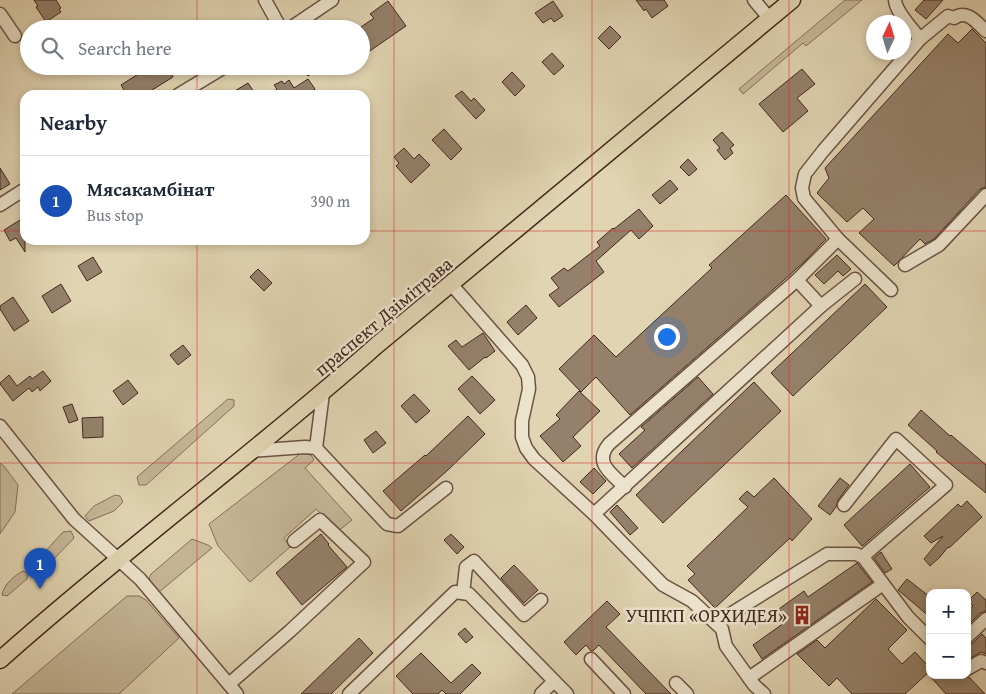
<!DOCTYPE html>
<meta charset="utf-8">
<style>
body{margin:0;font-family:"Gentium Book Plus",serif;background:#f2f2f3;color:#1f2937}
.controls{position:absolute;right:15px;bottom:15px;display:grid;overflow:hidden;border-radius:10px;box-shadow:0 2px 8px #0003}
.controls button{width:45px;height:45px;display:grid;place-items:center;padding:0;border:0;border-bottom:1px solid #e0e1e3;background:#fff;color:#1f2937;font:25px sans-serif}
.compass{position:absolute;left:866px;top:15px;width:45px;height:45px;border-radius:50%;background:#fff;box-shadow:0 2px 8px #0003;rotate:4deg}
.you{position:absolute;left:666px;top:336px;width:18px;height:18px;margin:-12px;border:4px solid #fff;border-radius:50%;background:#1a73e8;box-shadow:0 0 0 8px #1a73e833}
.badge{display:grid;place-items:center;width:32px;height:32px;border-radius:50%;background:#8f2418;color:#fff;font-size:16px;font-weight:700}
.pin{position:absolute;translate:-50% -41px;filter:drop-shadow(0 1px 2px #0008)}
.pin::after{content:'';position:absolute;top:26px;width:18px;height:15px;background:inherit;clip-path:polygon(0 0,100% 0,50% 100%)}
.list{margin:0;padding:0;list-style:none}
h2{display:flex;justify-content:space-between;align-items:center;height:65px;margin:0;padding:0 20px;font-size:21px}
h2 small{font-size:16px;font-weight:400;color:#747a83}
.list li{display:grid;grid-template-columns:32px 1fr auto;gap:15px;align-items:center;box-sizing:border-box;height:90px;padding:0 20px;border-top:1px solid #e0e1e3}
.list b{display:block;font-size:19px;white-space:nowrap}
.list p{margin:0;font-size:16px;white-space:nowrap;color:#747a83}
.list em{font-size:16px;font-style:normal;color:#747a83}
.icon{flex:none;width:28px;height:28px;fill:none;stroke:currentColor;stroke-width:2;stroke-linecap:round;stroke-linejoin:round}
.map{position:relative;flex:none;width:986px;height:694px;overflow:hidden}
.search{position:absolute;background:#fff;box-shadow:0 2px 8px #0003;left:20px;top:20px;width:350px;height:55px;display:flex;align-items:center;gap:12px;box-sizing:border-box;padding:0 18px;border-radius:28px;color:#747a83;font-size:19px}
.panel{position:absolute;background:#fff;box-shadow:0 2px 8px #0003;left:20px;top:90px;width:350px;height:155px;border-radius:15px}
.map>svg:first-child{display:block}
</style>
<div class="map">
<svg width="986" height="694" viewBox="0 0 986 694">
<rect width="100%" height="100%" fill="#e1d4b2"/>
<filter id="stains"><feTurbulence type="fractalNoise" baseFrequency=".004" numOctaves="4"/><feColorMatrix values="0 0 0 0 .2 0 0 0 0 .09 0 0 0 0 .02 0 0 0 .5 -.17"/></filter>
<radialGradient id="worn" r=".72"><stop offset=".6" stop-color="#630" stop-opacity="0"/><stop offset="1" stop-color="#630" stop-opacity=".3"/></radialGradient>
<g fill="#c6b799" stroke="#84705c">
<polygon points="845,0 862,0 806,46 803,43 743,94 739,89"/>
<polygon points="228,399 234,400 234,406 146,485 139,485 137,477"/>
<polygon points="301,453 311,455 314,460 305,468 352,520 337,532 316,509 284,538 290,547 250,582 218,546 209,524"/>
<polygon points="0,463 4,466 18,485 15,512 0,534"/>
<polygon points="115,495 120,496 123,502 114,511 89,521 85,516 94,506"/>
<polygon points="71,531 74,538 50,563 43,561 42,555 63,532"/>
<path d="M192,539L208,545L212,548L158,593C153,587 146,582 151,574Z"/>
<path d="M23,571L28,573L27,579L7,596L2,595C4,584 14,576 23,571Z"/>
<polygon points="127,596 139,596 146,600 179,638 119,694 12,694"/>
</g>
<g fill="#95816b" stroke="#42281e">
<polygon points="34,0 56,0 61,8 59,9 61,12 46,22 36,7 38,6"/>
<polygon points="636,0 664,0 668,6 652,18 646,9 644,11"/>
<polygon points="924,0 943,0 926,19 915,10"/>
<polygon points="388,1 406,26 361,57 361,27 374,18 370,14"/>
<polygon points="553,1 563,16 554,22 551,18 543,23 535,13"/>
<polygon points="610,26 621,37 609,49 598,38"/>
<polygon points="972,29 986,43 986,187 980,189 934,239 925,244 920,239 894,266 859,233 874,219 863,208 847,222 817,193 829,178 825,168 948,34 958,43"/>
<polygon points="552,53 564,66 554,75 542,62"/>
<polygon points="151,66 166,66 173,77 144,95 127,95 121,85"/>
<polygon points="302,66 324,66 308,76"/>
<polygon points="802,69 815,84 797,98 808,111 783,132 759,104"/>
<polygon points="512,72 525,86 515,96 502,82"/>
<polygon points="308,79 315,89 306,95 268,95 277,89 274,85 282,81 284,84 289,80 294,88"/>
<polygon points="248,83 256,95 228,95"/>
<polygon points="462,91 471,101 474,98 485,110 476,119 455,96"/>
<polygon points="444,129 462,149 451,160 432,140"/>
<polygon points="722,132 734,145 730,148 733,153 725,160 717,150 720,148 713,140"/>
<polygon points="404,148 414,159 419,154 430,165 411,183 396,166 399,163 394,157"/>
<polygon points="688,159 697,169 689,176 680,167"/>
<polygon points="0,168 10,184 0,190"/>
<polygon points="670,180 678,189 660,204 652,195"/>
<polygon points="786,195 826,239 804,262 766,296 630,415 596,377 581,392 559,369 594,335 616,357 712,268 709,265"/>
<polygon points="639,209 653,226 639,239 631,230 596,261 604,272 559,307 549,295 559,288 551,278 564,268 568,271 600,246 597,242 613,228 614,229"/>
<polygon points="20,220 25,228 25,252 16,238 10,241 4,230"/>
<polygon points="837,255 851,269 843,276 838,271 824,284 815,275"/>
<polygon points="93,257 102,272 87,281 78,266"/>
<polygon points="258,269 272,283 264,291 250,277"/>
<polygon points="61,284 71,301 52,313 42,296"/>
<polygon points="865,284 887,307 793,396 771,373"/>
<polygon points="13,297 29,321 14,331 0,309 0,306"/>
<polygon points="526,305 537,318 518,335 507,322"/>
<polygon points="483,333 495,351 486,358 485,357 469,370 448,346 456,340 462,347"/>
<polygon points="183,345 191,355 178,365 170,355"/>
<polygon points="43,371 51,381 40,391 38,387 32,392 29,388 13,401 0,384 0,383 9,375 17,386 30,376 32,379"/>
<polygon points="472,376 495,400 480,414 458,389"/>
<polygon points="698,377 713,394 632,468 619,454 645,430 641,427"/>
<polygon points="128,380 138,393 123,405 113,391"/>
<polygon points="754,382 781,411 663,523 636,495"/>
<polygon points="579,391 600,411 573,437 581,446 563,462 540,436 560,419 556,415"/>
<polygon points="414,394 430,411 416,423 401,406"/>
<polygon points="72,404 78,420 69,423 63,407"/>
<polygon points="921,410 950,436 951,435 986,465 986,493 936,452 937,451 908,425"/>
<polygon points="468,416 485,434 448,470 401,511 383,491 425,455 426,456"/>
<polygon points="103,417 103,437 83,438 82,418"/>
<polygon points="376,431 386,443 373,453 364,440"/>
<polygon points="910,464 930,487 862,546 844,525"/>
<polygon points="594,468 606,481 593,494 580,482"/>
<polygon points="774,478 812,519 792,541 790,538 715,608 688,580 695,574 687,566 748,507 739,499 747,491 754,497"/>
<polygon points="840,478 849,485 838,500 836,507 830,515 818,506"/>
<polygon points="967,501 982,517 949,548 948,547 940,557 930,566 924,559 943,536 931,543 924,536 958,504 961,507"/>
<polygon points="617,505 638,528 630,535 610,512"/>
<polygon points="321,534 329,544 328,545 347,567 302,605 276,573"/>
<polygon points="451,534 464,547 457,554 444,540"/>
<polygon points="881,552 892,569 885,573 874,558"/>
<polygon points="857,563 872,582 762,659 753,645 784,623 776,611 804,591 808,597"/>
<polygon points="514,565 538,590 524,603 501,578"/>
<polygon points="907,579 930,597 930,617 898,590"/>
<polygon points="977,592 986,600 986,611 980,613 967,626 967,613 973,606 968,601"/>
<polygon points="876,599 907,630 888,649 902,664 915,652 930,668 930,671 905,694 852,694 837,678 829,686 797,654 817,640 825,648"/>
<polygon points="607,601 620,614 606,627 671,694 646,694 599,645 593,651 591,651 586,645 576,655 564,642"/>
<polygon points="465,628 473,637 466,643 458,634"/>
<polygon points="982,634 986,638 986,654 981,652 967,660 967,645 973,643"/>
<polygon points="359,638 373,653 331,694 301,694"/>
<polygon points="421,653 451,683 472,664 481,673 460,694 446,694 442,690 438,694 413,694 396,676"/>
<polygon points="929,675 962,675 966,677 969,677 985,694 946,694"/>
</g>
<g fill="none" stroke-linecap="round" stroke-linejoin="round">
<defs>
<g id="minor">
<polyline points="265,0 281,29"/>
<polyline points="754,0 769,18"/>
<path d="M895,0C896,13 913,29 920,39"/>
<polyline points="0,14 15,36"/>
<polyline points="289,29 332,0"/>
<polyline points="178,95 226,66"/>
<polyline points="0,205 25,189"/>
<polyline points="838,239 891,290"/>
<polyline points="905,265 939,245 986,195"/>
<polyline points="797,280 821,306"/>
<polyline points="451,284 522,365 528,377 529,389 522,421 522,437 526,448 534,459 594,514 663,585 692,601 722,629 726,646 754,685 764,694"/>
<polyline points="0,426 74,519 140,579 237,694"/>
<polyline points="316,448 323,393"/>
<polyline points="252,451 305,447 316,448 387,524 398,526 446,488"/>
<path d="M625,487C612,474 593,463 609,444L797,280L838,239L804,198L802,188L805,174L823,151L920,39L948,16L954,18C967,9 976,22 986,31"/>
<polyline points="594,514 821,306 855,279"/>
<polyline points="863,557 908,617 930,639"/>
<polyline points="463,593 466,567 474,561 524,615 541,600"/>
<polyline points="716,623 827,554 856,554 863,557 868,552 946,485 896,439 844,505"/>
<polyline points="967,637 986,619"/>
<polyline points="591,659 624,694"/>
<polyline points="967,669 981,661 986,663"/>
<polyline points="749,678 883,584"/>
<polyline points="676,683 687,694"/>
<polyline points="229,684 290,631 364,562 320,520 294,541"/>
<polyline points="349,694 455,592 469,594 567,694"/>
<polyline points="541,694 554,681"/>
</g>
<path id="major" d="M0,660C122,551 254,454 377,345L792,0"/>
</defs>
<use href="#minor" stroke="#6a5343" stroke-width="15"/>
<use href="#major" stroke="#42281e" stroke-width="19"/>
<use href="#minor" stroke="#ece3cd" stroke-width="12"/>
<use href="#major" stroke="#e1d4b2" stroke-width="16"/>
</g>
<path fill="none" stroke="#d62828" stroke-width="1" stroke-opacity="0.55" d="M197,0V29M394,0V694M592,0V694M789,0V694M197,66V95M0,231H25M365,231H986M197,240V694M0,463H986"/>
<defs>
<symbol id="building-bare" viewBox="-9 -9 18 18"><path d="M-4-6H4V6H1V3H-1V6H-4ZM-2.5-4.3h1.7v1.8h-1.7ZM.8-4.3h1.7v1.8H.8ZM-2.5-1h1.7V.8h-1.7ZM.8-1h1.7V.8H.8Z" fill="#8f2418" stroke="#ece3cd" stroke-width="2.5" paint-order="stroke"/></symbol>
</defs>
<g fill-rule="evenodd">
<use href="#building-bare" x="788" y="601" width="28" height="28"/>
</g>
<g text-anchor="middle" stroke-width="5" stroke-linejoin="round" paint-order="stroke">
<g font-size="19" fill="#42281e" stroke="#ece3cd">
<text transform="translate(383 316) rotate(-40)" y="7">праспект Дзімітрава</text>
</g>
<g font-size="19" fill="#42281e" stroke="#ece3cd" text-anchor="end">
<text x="787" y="622">УЧПКП «ОРХИДЕЯ»</text>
</g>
</g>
<rect width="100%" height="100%" filter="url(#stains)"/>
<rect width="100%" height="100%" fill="url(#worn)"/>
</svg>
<div class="controls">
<button>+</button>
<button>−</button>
</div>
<svg class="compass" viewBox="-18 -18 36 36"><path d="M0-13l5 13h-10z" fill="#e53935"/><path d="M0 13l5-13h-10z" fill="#747a83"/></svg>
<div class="you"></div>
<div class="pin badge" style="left:40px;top:589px;background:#1a4fb4">1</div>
<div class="search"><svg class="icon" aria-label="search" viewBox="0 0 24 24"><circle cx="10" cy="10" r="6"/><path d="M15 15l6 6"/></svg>Search here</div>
<section class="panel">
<h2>Nearby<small></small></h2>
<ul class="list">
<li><span class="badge" style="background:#1a4fb4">1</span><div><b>Мясакамбінат</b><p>Bus stop</p></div><em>390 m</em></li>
</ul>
</section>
</div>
